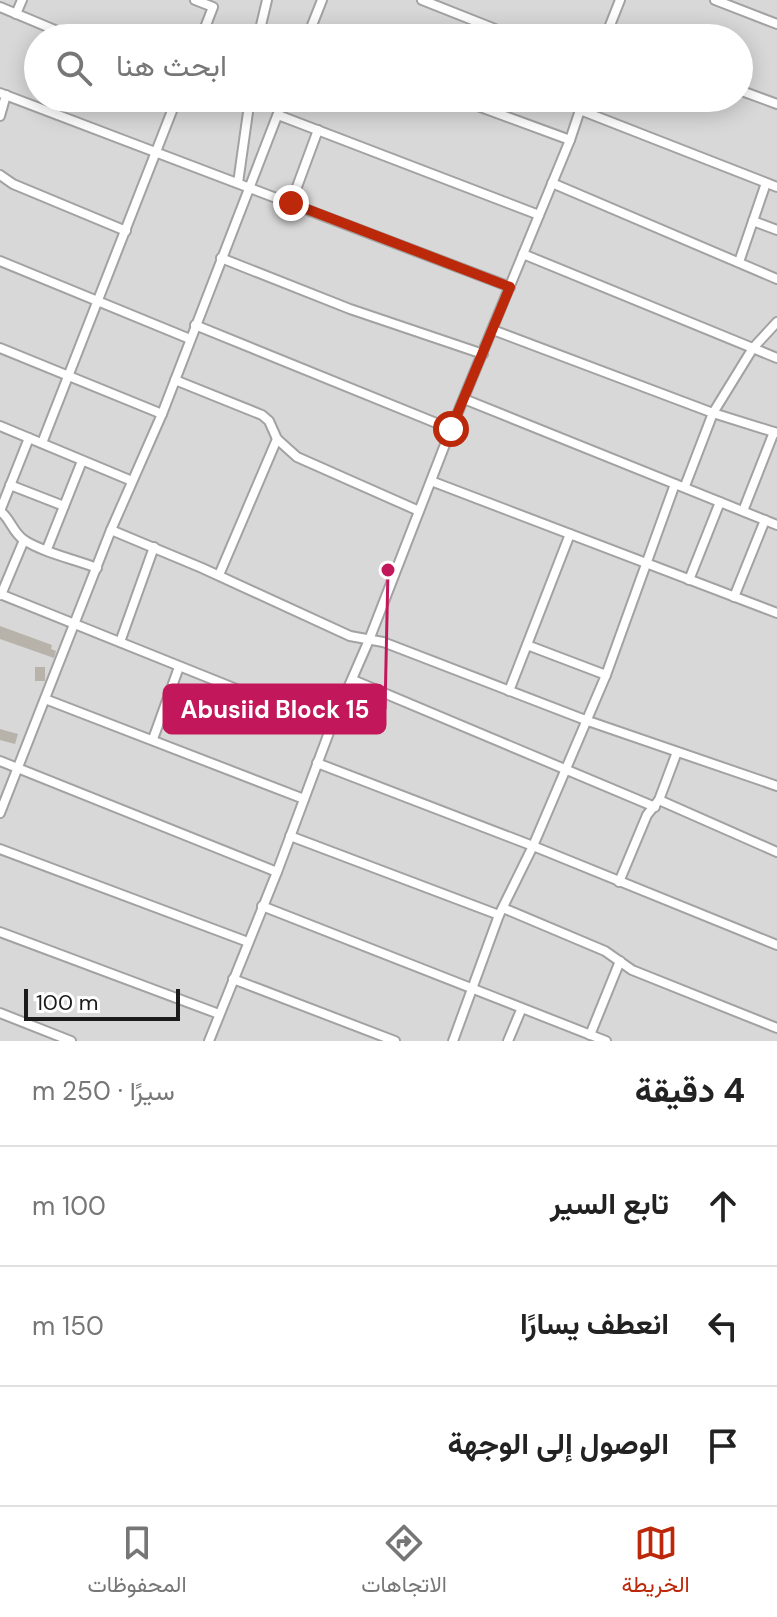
<!DOCTYPE html>
<html lang="ar">
<meta charset="utf-8">
<style>
body{margin:0;font-family:"DM Sans",Vazirmatn,sans-serif;background:#f2f2f2;color:#222;direction:rtl}
.scale{position:absolute;left:24px;bottom:20px;width:156px;box-sizing:border-box;padding-left:8px;border:4px solid #1b1b1b;border-top:0;font-size:22px;line-height:28px;white-space:nowrap;color:#1b1b1b;-webkit-text-stroke:6px #fff;paint-order:stroke}
.stop{position:absolute;width:24px;height:24px;margin:-18px;border:6px solid #bc280a;border-radius:50%;background:#fff}
.stop.end{background:#bc280a;border-color:#fff;box-shadow:0 2px 8px #0008}
.list{margin:0;padding:0;list-style:none}
h2{display:flex;justify-content:space-between;align-items:center;height:104px;margin:0;padding:0 32px;font-size:34px}
h2 small{font-size:26px;font-weight:400;color:#767676}
.list li{display:grid;grid-template-columns:52px 1fr auto;gap:24px;align-items:center;box-sizing:border-box;height:120px;padding:0 32px;border-top:2px solid #e0e0e0}
.list b{display:block;font-size:30px;white-space:nowrap}
.list em{font-size:26px;font-style:normal;color:#767676}
.icon{flex:none;width:44px;height:44px;fill:none;stroke:currentColor;stroke-width:2;stroke-linecap:round;stroke-linejoin:round}
.map{position:relative;flex:none;width:777px;height:1041px;overflow:hidden;direction:ltr}
.search{position:absolute;background:#fff;box-shadow:0 4px 20px #0003;left:24px;right:24px;top:24px;height:88px;display:flex;align-items:center;gap:20px;box-sizing:border-box;padding:0 28px;border-radius:44px;color:#767676;font-size:30px}
.sheet{height:464px;background:#fff}
nav{display:flex;justify-content:space-around;align-items:center;box-sizing:border-box;height:112px;border-top:2px solid #e0e0e0;background:#fff;font-size:22px;color:#767676}
nav a{display:grid;justify-items:center;gap:4px}
nav .on{color:#bc280a}
.map>svg:first-child{display:block}
</style>
<div class="map">
<svg width="777" height="1041" viewBox="0 0 777 1041">
<rect width="100%" height="100%" fill="#eceae1"/>
<path fill="#d9d8d8" fill-rule="evenodd" d="M0,0H777V1041H0ZM38,38H739V98H38Z"/>
<g fill="#b8b3aa">
<polygon points="0,626 52,645 51,649 56,651 54,658 0,639"/>
<rect x="35" y="667" width="10" height="14"/>
<polygon points="0,729 18,734 15,744 0,740"/>
</g>
<g fill="none" stroke-linecap="round" stroke-linejoin="round">
<defs>
<g id="minor">
<polyline points="195,0 213,7 201,38"/>
<polyline points="422,0 518,38"/>
<polyline points="715,0 777,24"/>
<polyline points="0,7 74,38"/>
<polyline points="16,14 22,0"/>
<polyline points="258,38 267,0"/>
<polyline points="307,38 322,0"/>
<polyline points="605,38 620,0"/>
<polyline points="739,90 777,104"/>
<polyline points="0,93 510,287"/>
<polyline points="456,98 570,140"/>
<polyline points="580,110 777,187"/>
<polyline points="278,115 539,215"/>
<polyline points="0,116 6,95"/>
<polyline points="0,175 13,184 126,231"/>
<polyline points="238,183 250,98"/>
<polyline points="552,183 777,279"/>
<polyline points="291,203 318,130"/>
<polyline points="753,221 777,230"/>
<polyline points="523,254 777,358"/>
<polyline points="221,258 350,309 483,354"/>
<polyline points="0,261 190,339"/>
<polyline points="739,262 766,183"/>
<polyline points="195,325 451,429"/>
<polyline points="493,330 713,413 777,433"/>
<polyline points="0,348 162,414"/>
<polyline points="175,380 262,415 269,421 277,439 297,457 419,511"/>
<polyline points="464,399 777,525"/>
<polyline points="0,426 132,481"/>
<polyline points="42,443 177,98"/>
<polyline points="431,481 777,613"/>
<polyline points="10,485 64,506"/>
<polyline points="685,486 713,413 753,348 777,322"/>
<path d="M0,511C11,519 12,532 24,540C44,553 74,559 97,568"/>
<polyline points="0,511 29,438"/>
<polyline points="743,511 774,432"/>
<polyline points="111,530 202,568 350,636 383,642 588,721 777,786"/>
<polyline points="47,549 82,461"/>
<polyline points="219,575 277,439"/>
<polyline points="689,580 720,502"/>
<polyline points="0,594 331,727"/>
<polyline points="1,595 24,540"/>
<polyline points="734,597 765,520"/>
<polyline points="120,642 154,547"/>
<polyline points="527,645 606,675"/>
<polyline points="353,680 655,807"/>
<polyline points="509,691 570,534"/>
<polyline points="45,699 304,799"/>
<polyline points="153,739 179,667"/>
<polyline points="0,761 277,872"/>
<polyline points="317,763 533,846 777,945"/>
<polyline points="659,800 777,852"/>
<polyline points="0,813 111,530 162,414 284,98"/>
<polyline points="290,836 499,915"/>
<polyline points="0,849 248,942"/>
<polyline points="619,882 647,815 659,800 677,752"/>
<polyline points="262,906 606,1041"/>
<polyline points="503,908 605,951 632,970 777,1028"/>
<polyline points="0,932 219,1014"/>
<polyline points="233,979 395,1041"/>
<polyline points="0,1013 71,1041"/>
<polyline points="590,1035 620,961"/>
<polyline points="209,1041 277,872 331,727 369,640 451,429 570,140 584,98"/>
<polyline points="453,1041 499,915 533,846 606,675 675,484"/>
<polyline points="508,1041 521,1010"/>
</g>
</defs>
<use href="#minor" stroke="#a2a2a2" stroke-width="12"/>
<use href="#minor" stroke="#fff" stroke-width="8"/>
</g>
<g fill="none" stroke-linecap="round" stroke-linejoin="round">
<polyline stroke="#bc280a" stroke-width="10" points="291,203 510,287 451,429"/>
</g>
<path fill="none" stroke="#c2185b" stroke-width="3" d="M388 570L385 709"/>
<circle fill="#c2185b" stroke="#fff" stroke-width="3" cx="388" cy="570" r="8"/>
<rect fill="#c2185b" stroke="#c2185b" stroke-width="3" x="164" y="685" width="221" height="48" rx="8"/>
<g font-size="24" text-anchor="middle" font-weight="bold" fill="#fff">
<text x="275" y="718">Abusiid Block 15</text>
</g>
</svg>
<div class="scale">100 m</div>
<div class="stop" style="left:451px;top:429px"></div>
<div class="stop end" style="left:291px;top:203px"></div>
<div class="search"><svg class="icon" aria-label="search" viewBox="0 0 24 24"><circle cx="10" cy="10" r="6"/><path d="M15 15l6 6"/></svg>ابحث هنا</div>
</div>
<section class="sheet">
<h2>4 دقيقة<small>سيرًا · 250 m</small></h2>
<ul class="list">
<li><svg class="icon" aria-label="ahead" viewBox="0 0 24 24"><path d="M12 20V5M6 11l6-6 6 6"/></svg><div><b>تابع السير</b></div><em>100 m</em></li>
<li><svg class="icon" aria-label="left" viewBox="0 0 24 24"><path d="M17 20v-9H6M10 6l-5 5 5 5"/></svg><div><b>انعطف يسارًا</b></div><em>150 m</em></li>
<li><svg class="icon" aria-label="arrive" viewBox="0 0 24 24"><path d="M6 21V4h12l-3 4 3 4H6"/></svg><div><b>الوصول إلى الوجهة</b></div></li>
</ul>
</section>
<nav>
<a class="on"><svg class="icon" aria-label="map" viewBox="0 0 24 24"><path d="M3 6l6-2 6 2 6-2v14l-6 2-6-2-6 2zM9 4v14M15 6v14"/></svg>الخريطة</a>
<a><svg class="icon" aria-label="directions" viewBox="0 0 24 24"><path d="M12 3l9 9-9 9-9-9zM9 14v-3h6M13 9l2 2-2 2"/></svg>الاتجاهات</a>
<a><svg class="icon" aria-label="saved" viewBox="0 0 24 24"><path d="M7 4h10v16l-5-4-5 4z"/></svg>المحفوظات</a>
</nav>
